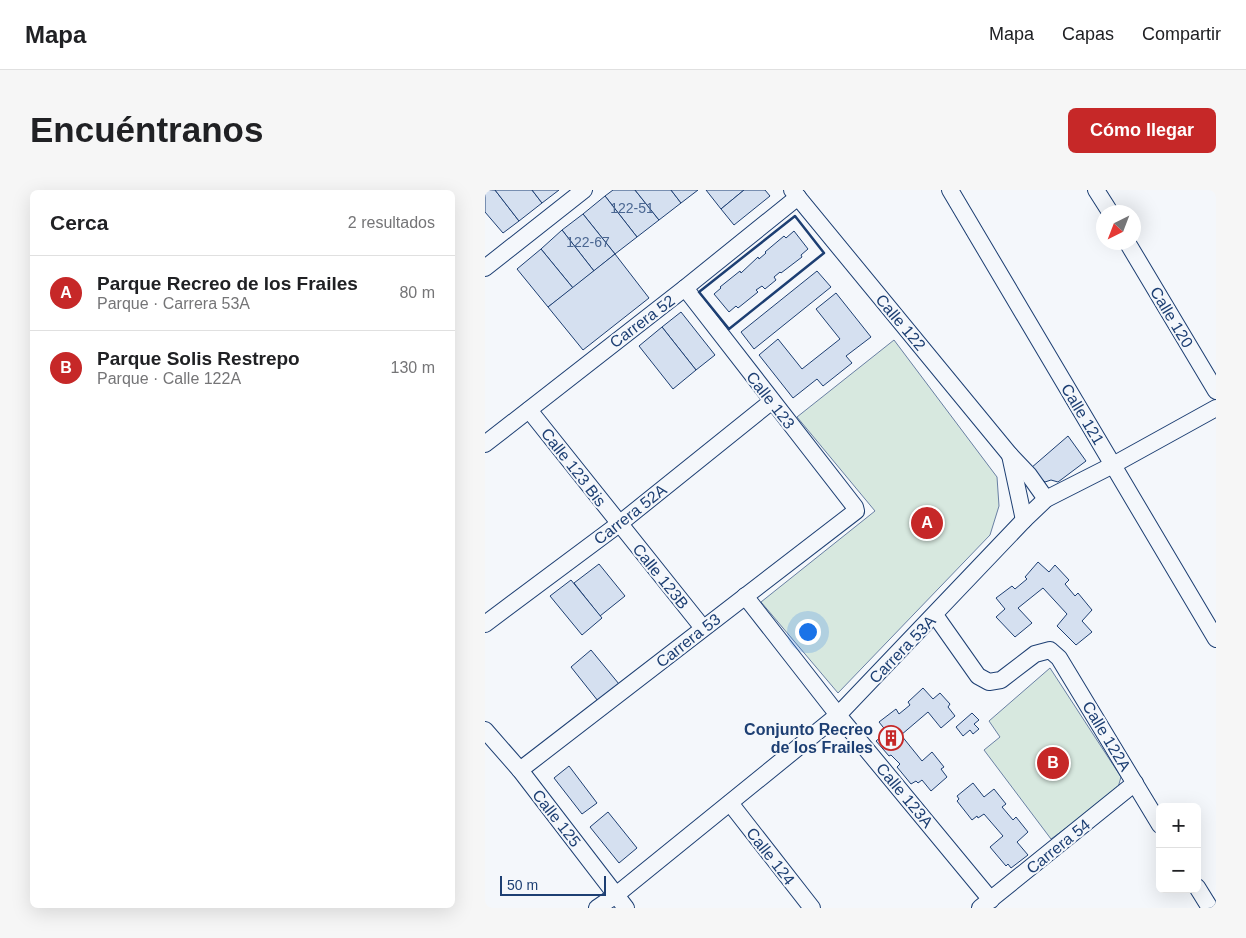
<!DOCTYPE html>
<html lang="es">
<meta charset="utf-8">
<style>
body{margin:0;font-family:Arial,sans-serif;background:#f6f6f6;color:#202124}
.controls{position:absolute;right:15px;bottom:15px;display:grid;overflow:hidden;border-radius:8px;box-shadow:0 5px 20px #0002}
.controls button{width:45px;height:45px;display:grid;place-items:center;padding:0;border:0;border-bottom:1px solid #e0e0e0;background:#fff;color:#202124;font:25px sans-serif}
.compass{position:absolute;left:611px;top:15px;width:45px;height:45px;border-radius:50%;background:#fff;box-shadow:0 5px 20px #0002;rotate:222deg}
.scale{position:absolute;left:15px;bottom:12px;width:106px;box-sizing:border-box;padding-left:5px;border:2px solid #1d3f73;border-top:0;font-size:14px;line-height:18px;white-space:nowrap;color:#1d3f73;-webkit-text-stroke:4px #f4f7fb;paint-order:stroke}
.you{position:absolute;left:322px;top:441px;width:18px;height:18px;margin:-12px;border:4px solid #fff;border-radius:50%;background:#1a73e8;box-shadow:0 0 0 8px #1a73e833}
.badge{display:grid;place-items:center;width:32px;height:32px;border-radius:50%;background:#c62828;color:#fff;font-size:16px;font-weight:700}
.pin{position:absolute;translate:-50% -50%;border:2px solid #fff;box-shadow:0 1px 5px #0006}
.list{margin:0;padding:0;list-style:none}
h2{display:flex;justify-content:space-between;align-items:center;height:65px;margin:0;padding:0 20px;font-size:21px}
h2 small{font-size:16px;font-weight:400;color:#757577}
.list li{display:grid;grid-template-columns:32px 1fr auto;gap:15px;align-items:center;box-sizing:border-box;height:75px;padding:0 20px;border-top:1px solid #e0e0e0}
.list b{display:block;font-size:19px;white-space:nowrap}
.list p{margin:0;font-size:16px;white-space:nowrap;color:#757577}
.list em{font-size:16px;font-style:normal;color:#757577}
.map{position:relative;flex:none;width:731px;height:718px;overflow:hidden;border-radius:8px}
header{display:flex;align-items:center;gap:30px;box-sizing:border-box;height:70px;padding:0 25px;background:#fff;border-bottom:1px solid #e0e0e0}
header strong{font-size:24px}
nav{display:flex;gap:28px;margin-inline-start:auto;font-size:18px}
.intro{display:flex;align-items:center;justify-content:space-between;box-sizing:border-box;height:120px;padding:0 30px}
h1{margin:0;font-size:35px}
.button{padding:12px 22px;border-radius:8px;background:#c62828;color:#fff;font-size:18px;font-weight:700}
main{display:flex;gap:30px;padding:0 30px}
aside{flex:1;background:#fff;border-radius:8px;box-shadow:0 5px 20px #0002}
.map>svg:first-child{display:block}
</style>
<header>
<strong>Mapa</strong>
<nav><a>Mapa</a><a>Capas</a><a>Compartir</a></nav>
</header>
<div class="intro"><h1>Encuéntranos</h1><a class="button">Cómo llegar</a></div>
<main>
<aside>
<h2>Cerca<small>2 resultados</small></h2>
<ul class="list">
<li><span class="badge">A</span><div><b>Parque Recreo de los Frailes</b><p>Parque · Carrera 53A</p></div><em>80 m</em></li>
<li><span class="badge">B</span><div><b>Parque Solis Restrepo</b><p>Parque · Calle 122A</p></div><em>130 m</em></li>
</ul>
</aside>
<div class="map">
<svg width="731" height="718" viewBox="0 0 731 718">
<rect width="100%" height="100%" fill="#f4f7fb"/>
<g fill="#d7e8df" stroke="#687fa3">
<polygon points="409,150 512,287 514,316 505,345 353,503 276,412 390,321 312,227"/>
<polygon points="565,478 636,587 632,601 566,649 499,560 515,547 504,531"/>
</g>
<g fill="#d5e0f0" stroke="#1d3f73">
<polygon points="0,0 10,0 34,31 18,43 0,22"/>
<polygon points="10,0 47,0 57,13 34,31"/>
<polygon points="47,0 74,0 57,13"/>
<polygon points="128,0 150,0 174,30 152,47 120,6"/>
<polygon points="150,0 186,0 196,13 174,30"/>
<polygon points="186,0 213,0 196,13"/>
<polygon points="221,0 259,0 236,19"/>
<polygon points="259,0 280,0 285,6 249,35 236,19"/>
<polygon points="120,6 152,47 130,64 98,24"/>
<polygon points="98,24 130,64 109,81 77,40"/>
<polygon points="77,40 109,81 88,98 56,59"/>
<polygon points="309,41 323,59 316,65 317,67 296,83 295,82 289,87 291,90 280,99 277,96 271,100 273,102 253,118 251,116 244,122 229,104 236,98 235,97 255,81 256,83 273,67 274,69 281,63 280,62 299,46 301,48"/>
<polygon points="56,59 88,98 63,117 32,79"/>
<polygon points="130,64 164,108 98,160 63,117"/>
<polygon points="332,81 346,97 269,159 256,142"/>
<polygon points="351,103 386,147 361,166 367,173 338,196 332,189 308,208 274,165 293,149 317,179 355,149 331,119"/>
<polygon points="196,122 230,165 211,180 177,137"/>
<polygon points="177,137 211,180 188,199 154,156"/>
<polygon points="583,246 601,271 573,292 566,290 560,292 546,278"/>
<polygon points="553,372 564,382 570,375 584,390 580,394 590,406 593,403 607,420 597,431 607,442 591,455 572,436 582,424 558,398 533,418 547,433 530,447 511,427 520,419 511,408 527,396 530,399 542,389 540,387"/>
<polygon points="114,374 140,406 115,426 89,393"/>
<polygon points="86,390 117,428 97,445 65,406"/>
<polygon points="106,460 134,494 113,511 86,477"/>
<polygon points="438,498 448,509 455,503 465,514 463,517 470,526 456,538 443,522 416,545 437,571 447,562 459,577 456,579 462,587 446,601 437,590 433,593 431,591 426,594 412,577 415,574 406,565 404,566 391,551 402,542 394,532 411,519 414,524 425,515 423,512"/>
<polygon points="487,523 494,530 489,534 494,539 488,544 485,540 478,546 471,537"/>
<polygon points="84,576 112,613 97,624 69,588"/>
<polygon points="488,593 499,607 509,599 521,614 517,617 528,630 531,627 543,642 532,652 543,665 526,678 523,674 521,676 505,657 518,646 499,624 493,628 492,626 487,630 472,611 474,609 472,606"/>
<polygon points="123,622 152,658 134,673 105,637"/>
</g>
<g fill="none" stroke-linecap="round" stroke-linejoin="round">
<defs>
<g id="minor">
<polyline points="307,0 525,265 544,285 561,309"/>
<polyline points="465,0 731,449"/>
<polyline points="611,0 625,22"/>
<polyline points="642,52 731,201"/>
<polyline points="0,78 99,0"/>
<polyline points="44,220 218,438"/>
<polyline points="0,254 200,98 313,7"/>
<polyline points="525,265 539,330"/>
<polyline points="260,406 353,525 506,710"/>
<polyline points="450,425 493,486 504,492 516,490 550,464 565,460 574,468 675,635"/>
<polyline points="0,434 134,334 287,211"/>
<polyline points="0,540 35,580 141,718"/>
<polyline points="35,580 371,321 370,317 200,98"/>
<polyline points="245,613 327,718"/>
<polyline points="712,697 725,718"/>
<polyline points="112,718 131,705 353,525 539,330 561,309 628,275 731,218"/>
<polyline points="495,718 650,593"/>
</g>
</defs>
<use href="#minor" stroke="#1d3f73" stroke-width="18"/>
<use href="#minor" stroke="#f4f7fb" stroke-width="16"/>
<polygon stroke="#1d3f73" stroke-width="2.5" points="310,26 339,63 244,139 214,102"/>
</g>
<defs>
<symbol id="building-ring" viewBox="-11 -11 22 22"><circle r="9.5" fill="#f4f7fb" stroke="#c62828" stroke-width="1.5"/><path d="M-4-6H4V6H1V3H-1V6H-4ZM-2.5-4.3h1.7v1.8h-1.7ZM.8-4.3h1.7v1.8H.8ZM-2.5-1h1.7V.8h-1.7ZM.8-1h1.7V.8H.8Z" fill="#c62828"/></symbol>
</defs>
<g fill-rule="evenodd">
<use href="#building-ring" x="392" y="534" width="28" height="28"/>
</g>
<g text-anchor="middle" stroke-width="4" stroke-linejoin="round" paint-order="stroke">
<g font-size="14" fill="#4b6792">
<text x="147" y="23">122-51</text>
<text x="103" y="57">122-67</text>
</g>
<g font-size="16" fill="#1d3f73" stroke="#f4f7fb">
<text transform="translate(687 127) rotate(59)" y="6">Calle 120</text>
<text transform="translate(157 131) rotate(-37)" y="6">Carrera 52</text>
<text transform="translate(416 132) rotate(50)" y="6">Calle 122</text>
<text transform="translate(286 210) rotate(52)" y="6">Calle 123</text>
<text transform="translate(598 224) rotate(59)" y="6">Calle 121</text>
<text transform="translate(89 277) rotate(52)" y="6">Calle 123 Bis</text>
<text transform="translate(145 324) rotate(-38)" y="6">Carrera 52A</text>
<text transform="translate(176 386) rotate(51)" y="6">Calle 123B</text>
<text transform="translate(203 450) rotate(-38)" y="6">Carrera 53</text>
<text transform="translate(417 459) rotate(-46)" y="6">Carrera 53A</text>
<text transform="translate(622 546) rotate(59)" y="6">Calle 122A</text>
<text transform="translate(420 605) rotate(50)" y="6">Calle 123A</text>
<text transform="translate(72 628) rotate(52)" y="6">Calle 125</text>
<text transform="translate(573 656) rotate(-39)" y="6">Carrera 54</text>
<text transform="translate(286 666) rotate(52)" y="6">Calle 124</text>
</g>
<g font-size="16" font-weight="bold" fill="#1d3f73" stroke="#f4f7fb" text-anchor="end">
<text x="388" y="545">Conjunto Recreo<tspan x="388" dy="18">de los Frailes</tspan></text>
</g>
</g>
</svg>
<div class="controls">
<button>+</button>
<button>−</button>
</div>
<svg class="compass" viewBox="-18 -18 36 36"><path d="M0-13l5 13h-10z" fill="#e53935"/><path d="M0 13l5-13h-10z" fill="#757577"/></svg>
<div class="scale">50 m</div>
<div class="you"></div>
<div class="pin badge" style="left:442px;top:333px">A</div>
<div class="pin badge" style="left:568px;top:573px">B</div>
</div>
</main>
